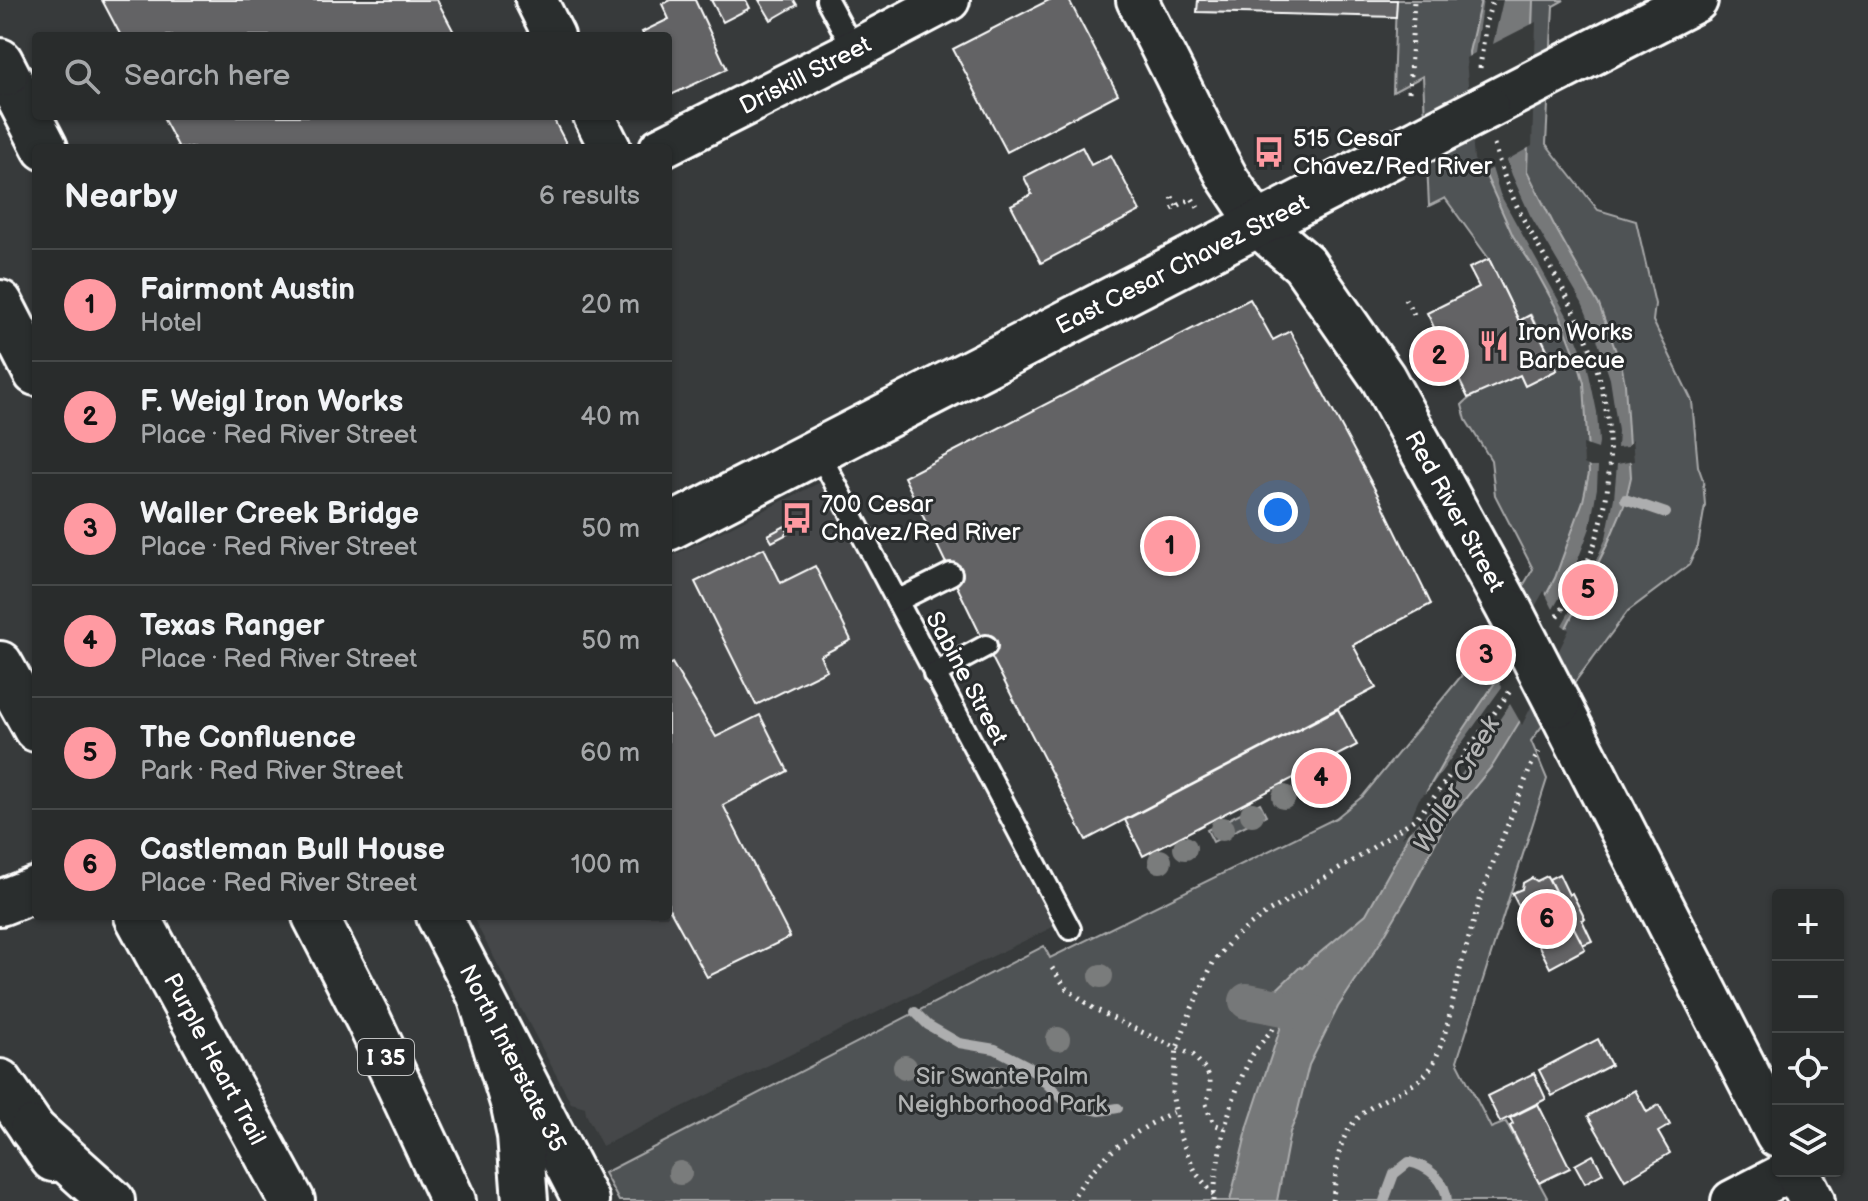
<!DOCTYPE html>
<meta charset="utf-8">
<style>
body{margin:0;font-family:"Balsamiq Sans",sans-serif;background:#353838;color:#f1f3f6}
.controls{position:absolute;right:24px;bottom:24px;display:grid;overflow:hidden;border-radius:8px;box-shadow:0 2px 6px #0004}
.controls button{width:72px;height:72px;display:grid;place-items:center;padding:0;border:0;border-bottom:2px solid #454848;background:#292c2c;color:#f1f3f6;font:40px sans-serif}
.you{position:absolute;left:1278px;top:512px;width:28px;height:28px;margin:-20px;border:6px solid #fff;border-radius:50%;background:#1a73e8;box-shadow:0 0 0 12px #1a73e833}
.badge{display:grid;place-items:center;width:52px;height:52px;border-radius:50%;background:#ff9aa2;color:#111;font-size:26px;font-weight:700}
.pin{position:absolute;translate:-50% -50%;border:4px solid #fff;box-shadow:0 2px 8px #0006}
.list{margin:0;padding:0;list-style:none}
h2{display:flex;justify-content:space-between;align-items:center;height:104px;margin:0;padding:0 32px;font-size:34px}
h2 small{font-size:26px;font-weight:400;color:#a5a7a9}
.list li{display:grid;grid-template-columns:52px 1fr auto;gap:24px;align-items:center;box-sizing:border-box;height:112px;padding:0 32px;border-top:2px solid #454848}
.list b{display:block;font-size:30px;white-space:nowrap}
.list p{margin:0;font-size:26px;white-space:nowrap;color:#a5a7a9}
.list em{font-size:26px;font-style:normal;color:#a5a7a9}
.icon{flex:none;width:44px;height:44px;fill:none;stroke:currentColor;stroke-width:2;stroke-linecap:round;stroke-linejoin:round}
.map{position:relative;flex:none;width:1868px;height:1201px;overflow:hidden}
.search{position:absolute;background:#292c2c;box-shadow:0 2px 6px #0004;left:32px;top:32px;width:640px;height:88px;display:flex;align-items:center;gap:20px;box-sizing:border-box;padding:0 28px;border-radius:8px;color:#a5a7a9;font-size:30px}
.panel{position:absolute;background:#292c2c;box-shadow:0 2px 6px #0004;left:32px;top:144px;width:640px;height:776px;border-radius:8px}
.map>svg:first-child{display:block}
</style>
<div class="map">
<svg width="1868" height="1201" viewBox="0 0 1868 1201">
<rect width="100%" height="100%" fill="#373a3b"/>
<filter id="ink" filterUnits="userSpaceOnUse"><feTurbulence type="fractalNoise" baseFrequency=".0125" numOctaves="2"/><feDisplacementMap in="SourceGraphic" scale="16" xChannelSelector="R" yChannelSelector="G"/><feConvolveMatrix kernelMatrix="1 2 1 2 8 2 1 2 1" color-interpolation-filters="sRGB"/></filter>
<g filter="url(#ink)">
<polygon fill="#444748" points="829,478 1055,926 602,1146 586,1114 585,1107 571,1103 472,916 668,916 668,558"/>
<g fill="#505354" stroke="#a8a9aa" stroke-width="2">
<path d="M1396,0H1564L1553,6L1546,144L1598,210L1636,221L1655,304L1653,321L1692,401L1698,466L1703,480L1705,505L1698,546L1689,565L1628,611L1531,741L1547,779L1457,1061L1491,1128L1506,1122L1549,1201H619L604,1173L1044,946L1050,958L1336,818L1363,796L1480,653L1484,652L1533,569L1495,495L1491,460L1466,420L1462,405C1476,389 1502,384 1520,375L1525,386L1557,370L1531,315L1519,321L1489,259L1445,198L1429,206L1423,76L1393,92Z"/>
<polygon points="1260,803 1266,815 1213,842 1207,830"/>
</g>
<polygon fill="#767879" stroke="#adaeaf" stroke-width="2" points="1481,0 1533,0 1527,171 1554,225 1599,305 1622,368 1625,384 1631,477 1625,503 1607,545 1520,721 1493,765 1446,822 1407,897 1378,946 1338,1007 1309,1065 1296,1118 1290,1132 1277,1201 1230,1201 1248,1126 1282,1023 1269,1012 1269,997 1300,967 1302,968 1314,956 1316,956 1366,914 1400,853 1427,791 1452,747 1498,678 1527,631 1555,578 1583,501 1589,473 1584,383 1577,359 1559,313 1536,271 1513,236 1478,158 1469,52"/>
<polygon fill="#373a3b" points="1483,0 1503,0 1493,44 1536,22 1532,146 1507,160 1512,175 1530,215 1582,303 1597,339 1610,379 1618,431 1617,448 1627,447 1632,440 1634,461 1617,464 1614,498 1606,538 1585,584 1562,625 1569,630 1523,723 1522,725 1510,704 1469,764 1441,800 1402,838 1419,799 1429,789 1502,687 1496,674 1544,591 1553,609 1571,578 1590,528 1597,488 1598,467 1590,467 1584,464 1583,444 1598,449 1599,442 1597,412 1587,364 1569,319 1500,194 1492,168 1480,174 1474,159 1466,58 1475,53"/>
<g fill="none" stroke-linecap="round" stroke-linejoin="round">
<g stroke="#adaeaf" stroke-width="10">
<polyline points="1625,499 1666,513"/>
<polyline points="915,1012 928,1025 959,1043 995,1049 1028,1066 1064,1100 1076,1106 1100,1111 1118,1108"/>
<path d="M1384,1201L1394,1174L1409,1162C1428,1166 1446,1180 1447,1201"/>
</g>
<polyline stroke="#767879" stroke-width="36" points="1247,1001 1315,1014"/>
</g>
<g fill="#636465" stroke="#fff" stroke-width="2">
<polygon points="102,0 437,0 456,36 121,36"/>
<polygon points="671,0 695,0 727,69 671,95 668,89 668,36 644,36 642,32 669,19 662,4"/>
<polygon points="711,0 746,0 750,8 723,22"/>
<polygon points="759,0 794,0 797,5 771,20"/>
<polygon points="1049,0 1069,0 1118,94 1007,152 953,49"/>
<polygon points="1198,0 1397,0 1396,17 1197,12"/>
<polygon points="162,116 552,116 567,145 560,148 179,148"/>
<polygon points="1082,147 1091,165 1111,155 1140,211 1041,263 1011,205 1032,194 1024,177"/>
<polygon points="1489,259 1519,321 1530,315 1557,370 1525,386 1520,375 1468,398 1427,313 1479,287 1469,268"/>
<polygon points="1250,299 1273,340 1290,331 1379,497 1431,604 1353,645 1376,688 1086,840 986,646 904,477"/>
<polygon points="785,526 789,533 772,542 768,535"/>
<polygon points="764,548 781,583 815,566 851,640 820,656 827,670 756,705 695,582"/>
<polygon points="672,663 716,737 760,715 788,771 723,805 790,937 707,977 668,906 668,665"/>
<polygon points="1338,709 1357,745 1143,856 1125,820"/>
<polygon points="1559,874 1569,895 1572,893 1585,919 1582,920 1592,941 1582,945 1549,879"/>
<polygon points="1547,876 1585,949 1550,968 1512,893 1522,889 1523,883 1532,878 1537,881"/>
<polygon points="1598,1039 1611,1065 1552,1096 1539,1070"/>
<polygon points="1534,1073 1546,1099 1500,1122 1487,1096"/>
<polygon points="1635,1090 1647,1112 1659,1105 1670,1125 1658,1132 1670,1153 1625,1180 1588,1116"/>
<polygon points="1538,1104 1570,1168 1539,1183 1510,1126 1513,1124 1510,1118"/>
<polygon points="1593,1155 1603,1173 1585,1183 1575,1165"/>
</g>
<g fill="none" stroke-linecap="round" stroke-linejoin="round">
<defs>
<g id="lane">
<polyline points="827,0 854,50"/>
<polyline points="818,451 1070,929"/>
<polyline points="897,601 951,574"/>
<polyline points="934,674 986,646"/>
</g>
<g id="street">
<polyline points="536,0 554,36"/>
<polyline points="1137,0 1213,151 1228,179 1258,224"/>
<polyline points="594,116 610,148"/>
<polyline points="660,148 854,50 949,0"/>
<polyline points="1732,1201 1790,1171"/>
</g>
<g id="secondary">
<polyline points="0,61 45,148"/>
<polyline points="1258,224 1304,264 1383,378 1510,611"/>
<polyline points="1558,704 1778,1135"/>
<polyline points="439,916 586,1201"/>
<polyline points="0,1082 53,1159"/>
<polyline points="1797,1171 1812,1201"/>
</g>
<g id="primary">
<polyline points="1486,107 1695,0"/>
<polyline points="668,528 1422,140"/>
<polyline points="0,903 36,889"/>
</g>
<g id="highway">
<polyline points="0,65 6,74"/>
<polyline points="0,303 36,373"/>
<polyline points="0,664 36,729"/>
<polyline points="137,916 292,1201"/>
<polyline points="315,916 368,1019 453,1201"/>
<polyline points="479,992 514,1106 520,1135 525,1201"/>
<polyline points="32,1129 112,1201"/>
</g>
</defs>
<use href="#lane" stroke="#fff" stroke-width="26"/>
<use href="#street" stroke="#fff" stroke-width="46"/>
<use href="#secondary" stroke="#fff" stroke-width="50"/>
<use href="#primary" stroke="#fff" stroke-width="50"/>
<use href="#highway" stroke="#fff" stroke-width="50"/>
<g stroke="#fff" stroke-width="5" stroke-dasharray="2 6" stroke-linecap="butt">
<polyline points="1480,68 1486,21 1493,0"/>
<polyline points="1409,92 1414,0"/>
<path d="M1494,145C1500,164 1506,184 1515,202C1532,238 1553,270 1571,305C1610,379 1623,467 1593,548C1584,573 1570,597 1556,619"/>
<polyline points="1172,197 1177,206"/>
<polyline points="1172,209 1192,198 1200,211"/>
<polyline points="1405,299 1416,318"/>
<polyline points="1052,968 1067,989 1093,1008 1126,1025 1193,1055 1206,1070 1210,1078 1210,1091 1206,1104 1210,1116 1216,1125 1225,1128"/>
<polyline points="1214,1195 1196,1173 1180,1137 1172,1093 1177,1048 1192,1008 1213,963 1232,939 1265,914 1359,857 1416,818 1432,800 1510,691"/>
<path d="M1071,1201C1095,1159 1132,1131 1176,1111"/>
<path d="M1214,1201C1216,1154 1230,1095 1253,1054C1260,1043 1269,1034 1277,1024"/>
<path d="M1332,1201C1337,1180 1335,1156 1345,1136C1366,1093 1419,1097 1435,1060C1450,1027 1454,989 1464,955C1471,931 1477,908 1485,885C1499,845 1516,805 1531,766L1539,752"/>
</g>
<use href="#lane" stroke="#2a2d2e" stroke-width="20"/>
<use href="#street" stroke="#2a2d2e" stroke-width="40"/>
<use href="#secondary" stroke="#2a2d2e" stroke-width="44"/>
<use href="#primary" stroke="#2a2d2e" stroke-width="44"/>
<use href="#highway" stroke="#2a2d2e" stroke-width="44"/>
<defs>
<polyline id="secondary-bridge" points="1510,611 1558,704"/>
<polyline id="primary-bridge" points="1422,140 1486,107"/>
</defs>
<use href="#secondary-bridge" stroke="#fff" stroke-width="50" stroke-linecap="butt"/>
<use href="#primary-bridge" stroke="#fff" stroke-width="50" stroke-linecap="butt"/>
<use href="#secondary-bridge" stroke="#2a2d2e" stroke-width="44"/>
<use href="#primary-bridge" stroke="#2a2d2e" stroke-width="44"/>
</g>
<g fill="#7a7c7c">
<circle cx="1310" cy="784" r="12"/>
<circle cx="1284" cy="797" r="12"/>
<circle cx="1252" cy="814" r="12"/>
<circle cx="1222" cy="829" r="12"/>
<circle cx="1185" cy="848" r="12"/>
<circle cx="1160" cy="861" r="12"/>
<circle cx="1101" cy="976" r="12"/>
<circle cx="1058" cy="1039" r="12"/>
<circle cx="905" cy="1067" r="12"/>
<circle cx="995" cy="1077" r="12"/>
<circle cx="680" cy="1173" r="12"/>
</g>
</g>
<defs>
<symbol id="bus-bare" viewBox="-9 -9 18 18"><path d="M-5-6H5V4H4V6H2V4H-2V6H-4V4H-5ZM-3.5-4V0h7V-4ZM-3.5 1.2v1.5H-2V1.2ZM2 1.2v1.5H3.5V1.2Z" fill="#ff9aa2" stroke="#2a2d2e" stroke-width="2.5" paint-order="stroke"/></symbol>
<symbol id="restaurant-bare" viewBox="-9 -9 18 18"><path d="M-5-6h1v4h1v-4h1v4h1v-4h1v5L-1.5 .5V6h-2V.5L-5-1ZM5-6V6H3V1.5H1.5Q1.5-4 5-6Z" fill="#ff9aa2" stroke="#2a2d2e" stroke-width="2.5" paint-order="stroke"/></symbol>
</defs>
<g fill-rule="evenodd">
<use href="#bus-bare" x="1247" y="130" width="44" height="44"/>
<use href="#restaurant-bare" x="1472" y="324" width="44" height="44"/>
<use href="#bus-bare" x="775" y="496" width="44" height="44"/>
</g>
<g text-anchor="middle" stroke-width="6" stroke-linejoin="round" paint-order="stroke">
<rect fill="#2a2d2e" stroke="#bfc0c0" stroke-width="2" x="358" y="1039" width="56" height="36" rx="6"/>
<g font-size="22" font-weight="bold" fill="#fff">
<text x="386" y="1065">I 35</text>
</g>
<g font-size="24" fill="#fff" stroke="#2a2d2e">
<text transform="translate(805 75) rotate(-27)" y="8">Driskill Street</text>
<text transform="translate(1182 264) rotate(-27)" y="8">East Cesar Chavez Street</text>
<text transform="translate(1455 511) rotate(61)" y="8">Red River Street</text>
<text transform="translate(967 678) rotate(62)" y="8">Sabine Street</text>
<text transform="translate(513 1058) rotate(63)" y="8">North Interstate 35</text>
<text transform="translate(215 1059) rotate(62)" y="8">Purple Heart Trail</text>
</g>
<g font-size="24" fill="#fff" stroke="#2a2d2e" text-anchor="start">
<text x="1293" y="146">515 Cesar<tspan x="1293" dy="28">Chavez/Red River</tspan></text>
<text x="1518" y="340">Iron Works<tspan x="1518" dy="28">Barbecue</tspan></text>
<text x="821" y="512">700 Cesar<tspan x="821" dy="28">Chavez/Red River</tspan></text>
</g>
<g font-size="24" fill="#b0b2b2" stroke="#2a2d2e">
<text x="1002" y="1084">Sir Swante Palm<tspan x="1002" dy="28">Neighborhood Park</tspan></text>
</g>
<g font-size="26" font-style="italic" fill="#b4b5b5" stroke="#2a2d2e">
<text transform="translate(1456 784) rotate(-61)" y="9">Waller Creek</text>
</g>
</g>
</svg>
<div class="controls">
<button>+</button>
<button>−</button>
<button><svg class="icon" aria-label="locate" viewBox="0 0 24 24"><circle cx="12" cy="12" r="6"/><path d="M12 2v4M12 18v4M2 12h4M18 12h4"/></svg></button>
<button><svg class="icon" aria-label="layers" viewBox="0 0 24 24"><path d="M12 4l9 5-9 5-9-5zM3 14l9 5 9-5"/></svg></button>
</div>
<div class="you"></div>
<div class="pin badge" style="left:1170px;top:546px">1</div>
<div class="pin badge" style="left:1439px;top:356px">2</div>
<div class="pin badge" style="left:1486px;top:655px">3</div>
<div class="pin badge" style="left:1321px;top:778px">4</div>
<div class="pin badge" style="left:1588px;top:590px">5</div>
<div class="pin badge" style="left:1547px;top:919px">6</div>
<div class="search"><svg class="icon" aria-label="search" viewBox="0 0 24 24"><circle cx="10" cy="10" r="6"/><path d="M15 15l6 6"/></svg>Search here</div>
<section class="panel">
<h2>Nearby<small>6 results</small></h2>
<ul class="list">
<li><span class="badge">1</span><div><b>Fairmont Austin</b><p>Hotel</p></div><em>20 m</em></li>
<li><span class="badge">2</span><div><b>F. Weigl Iron Works</b><p>Place · Red River Street</p></div><em>40 m</em></li>
<li><span class="badge">3</span><div><b>Waller Creek Bridge</b><p>Place · Red River Street</p></div><em>50 m</em></li>
<li><span class="badge">4</span><div><b>Texas Ranger</b><p>Place · Red River Street</p></div><em>50 m</em></li>
<li><span class="badge">5</span><div><b>The Confluence</b><p>Park · Red River Street</p></div><em>60 m</em></li>
<li><span class="badge">6</span><div><b>Castleman Bull House</b><p>Place · Red River Street</p></div><em>100 m</em></li>
</ul>
</section>
</div>
